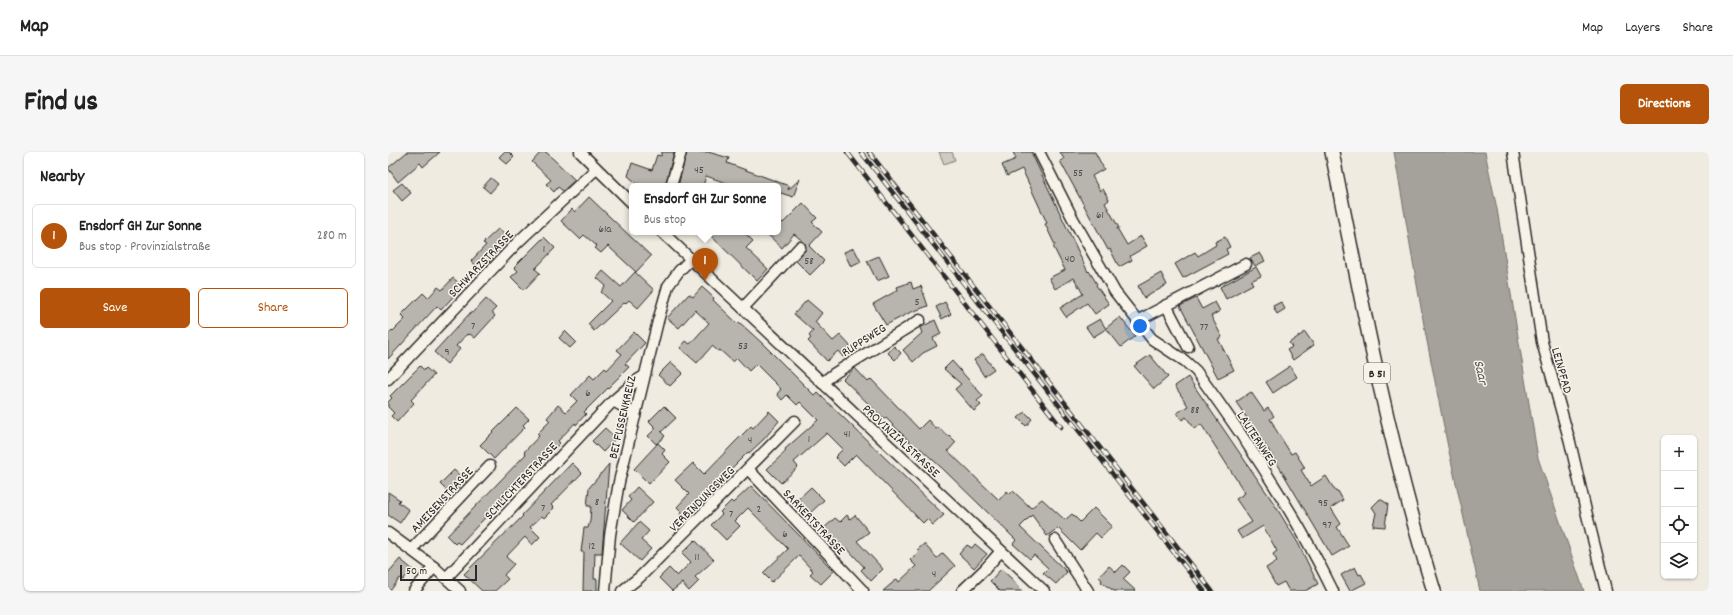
<!DOCTYPE html>
<meta charset="utf-8">
<style>
body{margin:0;font-family:Dekko,sans-serif;background:#f6f6f6;color:#222}
.controls{position:absolute;right:12px;bottom:12px;display:grid;overflow:hidden;border-radius:6px;box-shadow:0 1px 3px #0004}
.controls button{width:36px;height:36px;display:grid;place-items:center;padding:0;border:0;border-bottom:1px solid #e0e0e0;background:#fff;color:#222;font:20px sans-serif}
.scale{position:absolute;left:12px;bottom:10px;width:77px;box-sizing:border-box;padding-left:4px;border:2px solid #2b2b2b;border-top:0;font-size:11px;line-height:14px;white-space:nowrap;color:#2b2b2b;-webkit-text-stroke:3px #f7f3e8;paint-order:stroke}
.you{position:absolute;left:752px;top:174px;width:14px;height:14px;margin:-10px;border:3px solid #fff;border-radius:50%;background:#1a73e8;box-shadow:0 0 0 6px #1a73e833}
.badge{display:grid;place-items:center;width:26px;height:26px;border-radius:50%;background:#b45309;color:#fff;font-size:13px;font-weight:700}
.pin{position:absolute;translate:-50% -33px;filter:drop-shadow(0 1px 2px #0008)}
.pin::after{content:'';position:absolute;top:21px;width:14px;height:12px;background:inherit;clip-path:polygon(0 0,100% 0,50% 100%)}
.popup{position:absolute;left:241px;top:31px;width:152px;height:52px;box-sizing:border-box;display:grid;place-content:center;border-radius:6px;background:#fff;filter:drop-shadow(0 1px 3px #0005);font-size:13px;white-space:nowrap;color:#767676}
.popup b{font-size:15px;color:#222}
.popup::after{content:'';position:absolute;left:50%;top:100%;margin-left:-8px;border:8px solid transparent;border-top-color:#fff}
.list{margin:0;padding:0;list-style:none}
h2{display:flex;justify-content:space-between;align-items:center;height:52px;margin:0;padding:0 16px;font-size:17px}
h2 small{font-size:13px;font-weight:400;color:#767676}
.list li{display:grid;grid-template-columns:26px 1fr auto;gap:12px;align-items:center;box-sizing:border-box;height:64px;margin:0 8px 8px;padding:0 8px;border:1px solid #e0e0e0;border-radius:6px}
.list b{display:block;font-size:15px;white-space:nowrap}
.list p{margin:0;font-size:13px;white-space:nowrap;color:#767676}
.list em{font-size:13px;font-style:normal;color:#767676}
.actions{display:flex;gap:8px;padding:12px 16px}
.actions a{flex:1;padding:9px 0;border:1px solid #b45309;border-radius:6px;text-align:center;font-size:14px;color:#b45309}
.actions .main{background:#b45309;color:#fff}
.icon{flex:none;width:22px;height:22px;fill:none;stroke:currentColor;stroke-width:2;stroke-linecap:round;stroke-linejoin:round}
.map{position:relative;flex:none;width:1321px;height:439px;overflow:hidden;border-radius:6px}
header{display:flex;align-items:center;gap:24px;box-sizing:border-box;height:56px;padding:0 20px;background:#fff;border-bottom:1px solid #e0e0e0}
header strong{font-size:19px}
nav{display:flex;gap:22px;margin-inline-start:auto;font-size:14px}
.intro{display:flex;align-items:center;justify-content:space-between;box-sizing:border-box;height:96px;padding:0 24px}
h1{margin:0;font-size:28px}
.button{padding:10px 18px;border-radius:6px;background:#b45309;color:#fff;font-size:14px;font-weight:700}
main{display:flex;gap:24px;padding:0 24px}
aside{flex:1;background:#fff;border-radius:6px;box-shadow:0 1px 3px #0004}
.map>svg:first-child{display:block}
</style>
<header>
<strong>Map</strong>
<nav><a>Map</a><a>Layers</a><a>Share</a></nav>
</header>
<div class="intro"><h1>Find us</h1><a class="button">Directions</a></div>
<main>
<aside>
<h2>Nearby<small></small></h2>
<ul class="list">
<li><span class="badge">1</span><div><b>Ensdorf GH Zur Sonne</b><p>Bus stop · Provinzialstraße</p></div><em>280 m</em></li>
</ul>
<div class="actions"><a class="main">Save</a><a>Share</a></div>
</aside>
<div class="map">
<svg width="1321" height="439" viewBox="0 0 1321 439">
<rect width="100%" height="100%" fill="#efebe0"/>
<filter id="ink" filterUnits="userSpaceOnUse"><feTurbulence type="fractalNoise" baseFrequency=".025" numOctaves="2"/><feDisplacementMap in="SourceGraphic" scale="8" xChannelSelector="R" yChannelSelector="G"/><feConvolveMatrix kernelMatrix="1 2 1 2 8 2 1 2 1" color-interpolation-filters="sRGB"/></filter>
<g filter="url(#ink)">
<polygon fill="#cfcbc2" stroke="#7d7b76" points="551,0 564,0 567,8 556,12"/>
<polygon fill="#a4a29a" stroke="#74726e" points="1006,0 1097,0 1109,57 1150,306 1196,439 1092,439 1060,295 1037,179"/>
<g fill="#b8b5ae" stroke="#2b2b2b">
<polygon points="19,0 52,0 35,15 32,11 10,30 0,16"/>
<polygon points="116,0 121,0 126,5 119,12 111,5"/>
<polygon points="153,0 158,0 187,28 175,39 170,35 166,40 158,32 163,28 144,10"/>
<polygon points="274,0 286,0 277,34 252,34 240,24 244,11 264,18 269,3 273,4"/>
<polygon points="299,0 320,0 341,6 339,11 401,34 400,38 412,27 405,45 390,40 390,34 347,34 318,24 315,34 290,34"/>
<polygon points="625,0 643,0 700,120 701,119 709,132 708,133 721,152 707,162 699,151 678,165 672,156 695,142 686,126 667,137 661,126 677,118 665,94 667,93 657,72 659,71 634,17 619,24 614,13 628,7"/>
<polygon points="672,0 707,0 716,17 704,24 712,39 715,37 721,48 717,51 731,76 729,76 739,93 753,84 759,94 742,104 744,108 731,115 722,97 720,98 672,9 676,7"/>
<polygon points="103,26 110,32 102,41 95,35"/>
<polygon points="14,31 23,41 14,49 5,38"/>
<polygon points="201,45 263,104 248,120 220,94 213,101 207,96 209,94 196,83 192,87 173,69 184,57 187,60"/>
<polygon points="415,51 429,66 424,70 434,80 421,94 436,109 422,123 408,109 418,97 417,91 406,82 394,96 377,80 390,80 390,66 395,71"/>
<polygon points="111,76 121,88 104,104 105,106 93,118 83,109 98,93 95,91"/>
<polygon points="319,80 356,80 365,89 358,96 380,117 369,129"/>
<polygon points="156,85 167,96 147,117 152,121 136,138 123,125 130,119 126,115"/>
<polygon points="837,85 842,95 838,97 840,102 795,126 787,112 807,100 810,104 828,93 827,90"/>
<polygon points="466,96 473,110 463,115 456,100"/>
<polygon points="872,101 877,109 867,114 862,106"/>
<polygon points="491,104 501,124 489,129 479,109"/>
<polygon points="868,115 873,124 863,129 865,132 838,147 832,135"/>
<polygon points="215,119 233,135 247,120 266,138 250,156 241,148 238,151 237,150 206,179 200,172 223,149 213,140 218,134 209,126"/>
<polygon points="773,121 779,133 756,146 750,134"/>
<polygon points="65,126 72,132 69,135 72,137 53,158 49,154 0,207 0,182 4,178 5,179 17,167 13,163 35,141 40,146 50,135 54,138"/>
<polygon points="523,130 525,137 533,134 540,154 521,161 498,173 485,152 510,138 509,135"/>
<polygon points="314,135 326,146 325,148 350,172 351,170 374,191 427,244 430,241 556,363 545,373 539,367 535,371 468,302 456,314 447,305 455,297 439,281 406,310 410,315 393,331 379,317 398,299 397,297 430,268 412,250 409,253 399,243 394,248 389,242 393,237 368,212 361,219 349,206 345,210 332,198 330,199 324,194 309,211 292,196 298,189 302,192 321,171 307,158 291,176 279,166 301,142 305,145"/>
<polygon points="808,146 814,157 827,150 832,159 823,164 834,185 830,187 846,218 830,226 792,154"/>
<polygon points="98,147 108,156 104,160 107,164 87,186 82,182 80,183 79,182 68,194 72,197 59,212 46,200 83,160 85,161"/>
<polygon points="419,148 434,161 427,170 445,189 452,183 464,196 455,205 450,199 439,209 420,189 423,186 421,184 425,179 406,162"/>
<polygon points="557,150 563,162 554,167 548,155"/>
<polygon points="893,150 897,157 889,162 885,154"/>
<polygon points="732,165 747,184 733,195 718,176"/>
<polygon points="712,167 718,177 705,185 698,175"/>
<polygon points="547,168 553,182 545,186 549,194 535,201 525,210 515,198 534,181 532,176"/>
<polygon points="177,179 188,190 182,196 171,186"/>
<polygon points="246,180 257,191 237,212 241,215 196,260 198,262 188,273 187,271 170,289 172,291 165,298 164,296 131,333 127,329 113,344 115,347 72,392 69,390 67,392 59,384 138,302 136,300 151,284 149,282 162,269 159,266 170,253 178,260 189,249 183,243 202,223 206,227 217,216 219,218 234,202 229,198"/>
<polygon points="917,180 926,193 905,208 899,198 904,195 901,191"/>
<polygon points="506,194 513,201 507,208 500,201"/>
<polygon points="595,202 606,217 596,224 586,208"/>
<polygon points="762,203 780,225 766,237 746,214"/>
<polygon points="564,209 595,244 589,249 593,253 586,259 567,237 573,232 556,217"/>
<polygon points="283,210 295,221 282,234 270,223"/>
<polygon points="32,214 36,218 38,216 46,223 23,248 26,251 9,270 3,264 6,261 0,255 0,250 4,246 2,244"/>
<polygon points="902,214 909,225 885,241 878,230"/>
<polygon points="467,216 480,230 483,227 531,277 540,268 548,277 550,275 560,284 561,283 568,290 560,299 611,348 619,339 622,342 625,339 643,356 654,347 677,368 684,362 692,370 706,356 724,374 713,386 708,381 692,398 670,376 659,384 644,363 632,375 679,420 668,432 655,421 660,416 646,403 642,407 625,392 628,388 556,318 532,296 530,298 498,266 496,267 455,227"/>
<polygon points="800,225 885,350 910,391 930,432 917,439 901,439 896,430 888,434 878,416 889,409 885,402 889,399 875,374 854,387 849,379 864,370 848,347 857,341 813,272 807,277 798,265 794,268 789,261 800,254 787,234"/>
<polygon points="863,240 876,259 880,256 886,264 882,267 886,273 885,273 903,302 907,300 917,316 913,318 923,334 938,324 948,340 950,339 955,348 943,356 953,372 949,375 961,394 944,404 889,311 848,250"/>
<polygon points="276,254 288,266 273,280 277,284 268,292 260,284 268,276 261,269"/>
<polygon points="129,256 141,267 135,273 137,275 106,307 92,293"/>
<polygon points="381,259 391,269 376,287 361,301 360,300 336,324 338,326 298,369 292,363 294,360 289,355 301,342 287,328 305,311 316,322 349,288 363,274 365,276"/>
<polygon points="637,260 644,267 638,274 630,266"/>
<polygon points="217,276 228,286 215,300 204,289"/>
<polygon points="270,291 277,298 274,302 282,310 261,332 246,317"/>
<polygon points="184,311 194,321 163,353 166,356 156,366 154,364 142,375 152,385 144,393 137,385 118,405 126,412 116,423 120,427 107,439 94,439 76,422 135,364 134,363"/>
<polygon points="221,312 214,401 207,401 206,427 209,427 209,439 195,439 196,400 193,400 196,376 200,376 202,369 203,354 199,354 201,336"/>
<polygon points="66,318 78,329 63,343 52,332"/>
<polygon points="363,334 446,419 433,432 422,422 425,419 411,404 384,430 375,421 400,397 360,356 347,369 352,374 338,388 323,373 334,362 332,360 343,349 345,351"/>
<polygon points="249,335 265,350 246,370 234,358 243,348 240,345"/>
<polygon points="423,335 436,348 420,363 407,350"/>
<polygon points="0,340 12,348 10,350 21,358 12,371 0,363"/>
<polygon points="992,347 1000,352 997,375 985,374 988,361 984,355"/>
<polygon points="459,363 462,367 467,363 481,380 469,389 495,417 483,429 473,418 476,415 459,396 455,400 434,378 447,366 452,370"/>
<polygon points="251,370 261,379 253,388 263,397 252,409 232,391"/>
<polygon points="307,388 326,408 307,425 311,429 301,439 294,431 284,439 271,426 281,416 289,424 303,410 294,401"/>
<polygon points="536,392 549,406 555,401 567,414 540,439 495,439 509,427 511,430 528,414 522,408 531,399 529,398"/>
<polygon points="587,392 599,402 586,416 571,402 579,393 584,396"/>
<polygon points="12,407 24,417 15,428 12,426 2,439 0,439 0,421"/>
<polygon points="735,413 742,420 735,427 748,439 726,439 713,430 714,428 711,425 721,414 728,420"/>
<polygon points="967,415 971,423 973,422 978,431 962,439 953,423"/>
<polygon points="613,417 624,427 634,439 612,439 602,429"/>
</g>
<g fill="none" stroke-linecap="round" stroke-linejoin="round">
<defs>
<g id="minor">
<polyline points="192,0 244,51"/>
<path d="M651,0L684,65L727,140L764,187L797,209L808,219C859,288 907,361 945,439"/>
<polyline points="1125,0 1154,190 1182,290 1198,359 1218,439"/>
<polyline points="283,34 293,0"/>
<polyline points="274,80 656,439"/>
<polyline points="778,153 800,195"/>
<polyline points="355,156 412,95"/>
<polyline points="749,169 858,112"/>
<polyline points="0,227 130,90 208,17"/>
<polyline points="434,231 447,221 532,168"/>
<polyline points="225,249 238,256 247,265"/>
<polyline points="360,317 475,439"/>
<polyline points="0,381 46,415 72,439"/>
<polyline points="667,388 700,439"/>
<polyline points="23,398 102,314"/>
<polyline points="58,426 225,249 248,229 256,224"/>
<polyline points="26,439 46,415"/>
<polyline points="217,439 222,383 231,330 270,169 280,134 291,119 303,107"/>
<polyline points="234,439 252,425 407,269"/>
<polyline points="574,439 597,417 613,399"/>
</g>
<path id="major" d="M944,0C973,147 1001,295 1046,439"/>
</defs>
<use href="#minor" stroke="#2b2b2b" stroke-width="13"/>
<use href="#major" stroke="#2b2b2b" stroke-width="16"/>
<use href="#minor" stroke="#f7f3e8" stroke-width="10"/>
<use href="#major" stroke="#f7f3e8" stroke-width="13"/>
<defs>
<g id="rail">
<polyline points="459,0 673,275"/>
<polyline points="473,0 816,439"/>
<polyline points="481,0 824,439"/>
</g>
</defs>
<use href="#rail" stroke="#2b2b2b" stroke-width="4.5"/>
<use href="#rail" stroke="#f7f3e8" stroke-width="3" stroke-dasharray="9" stroke-linecap="butt"/>
</g>
</g>
<g text-anchor="middle" stroke-width="3" stroke-linejoin="round" paint-order="stroke">
<g font-size="11" fill="#4e4e4c">
<text x="311" y="21">45</text>
<text x="690" y="24">55</text>
<text x="712" y="66">61</text>
<text x="217" y="80">61a</text>
<text x="156" y="100">1</text>
<text x="682" y="110">40</text>
<text x="421" y="112">58</text>
<text x="529" y="153">5</text>
<text x="85" y="177">7</text>
<text x="816" y="178">77</text>
<text x="355" y="197">53</text>
<text x="59" y="203">9</text>
<text x="200" y="244">6</text>
<text x="807" y="261">88</text>
<text x="459" y="285">41</text>
<text x="421" y="290">1</text>
<text x="362" y="291">4</text>
<text x="209" y="353">8</text>
<text x="935" y="354">95</text>
<text x="155" y="359">7</text>
<text x="371" y="360">2</text>
<text x="343" y="365">7</text>
<text x="939" y="376">97</text>
<text x="397" y="385">6</text>
<text x="204" y="397">12</text>
<text x="309" y="408">11</text>
<text x="546" y="425">4</text>
</g>
<rect fill="#f7f3e8" stroke="#686764" stroke-width="1" x="976" y="211" width="26" height="20" rx="3"/>
<g font-size="12" font-weight="bold" fill="#2b2b2b">
<text x="989" y="225">B 51</text>
</g>
<g font-size="13" fill="#2b2b2b" stroke="#f7f3e8">
<text transform="translate(92 111) rotate(-46)" y="5">SCHWARZSTRASSE</text>
<text transform="translate(475 187) rotate(-33)" y="5">RUPPSWEG</text>
<text transform="translate(1175 218) rotate(74)" y="5">LEINPFAD</text>
<text transform="translate(233 265) rotate(-77)" y="5">BEI FUSSENKREUZ</text>
<text transform="translate(870 286) rotate(57)" y="5">LAUTERNWEG</text>
<text transform="translate(514 288) rotate(43)" y="5">PROVINZIALSTRASSE</text>
<text transform="translate(132 328) rotate(-47)" y="5">SCHLICHTERSTRASSE</text>
<text transform="translate(313 346) rotate(-45)" y="5">VERBINDUNGSWEG</text>
<text transform="translate(53 347) rotate(-47)" y="5">AMEISENSTRASSE</text>
<text transform="translate(427 369) rotate(47)" y="5">SARKERTSTRASSE</text>
</g>
<g font-size="14" font-style="italic" fill="#555552" stroke="#f7f3e8">
<text transform="translate(1094 220) rotate(78)" y="5">Saar</text>
</g>
</g>
</svg>
<div class="controls">
<button>+</button>
<button>−</button>
<button><svg class="icon" aria-label="locate" viewBox="0 0 24 24"><circle cx="12" cy="12" r="6"/><path d="M12 2v4M12 18v4M2 12h4M18 12h4"/></svg></button>
<button><svg class="icon" aria-label="layers" viewBox="0 0 24 24"><path d="M12 4l9 5-9 5-9-5zM3 14l9 5 9-5"/></svg></button>
</div>
<div class="scale">50 m</div>
<div class="you"></div>
<div class="pin badge" style="left:317px;top:129px">1</div>
<div class="popup"><b>Ensdorf GH Zur Sonne</b>Bus stop</div>
</div>
</main>
